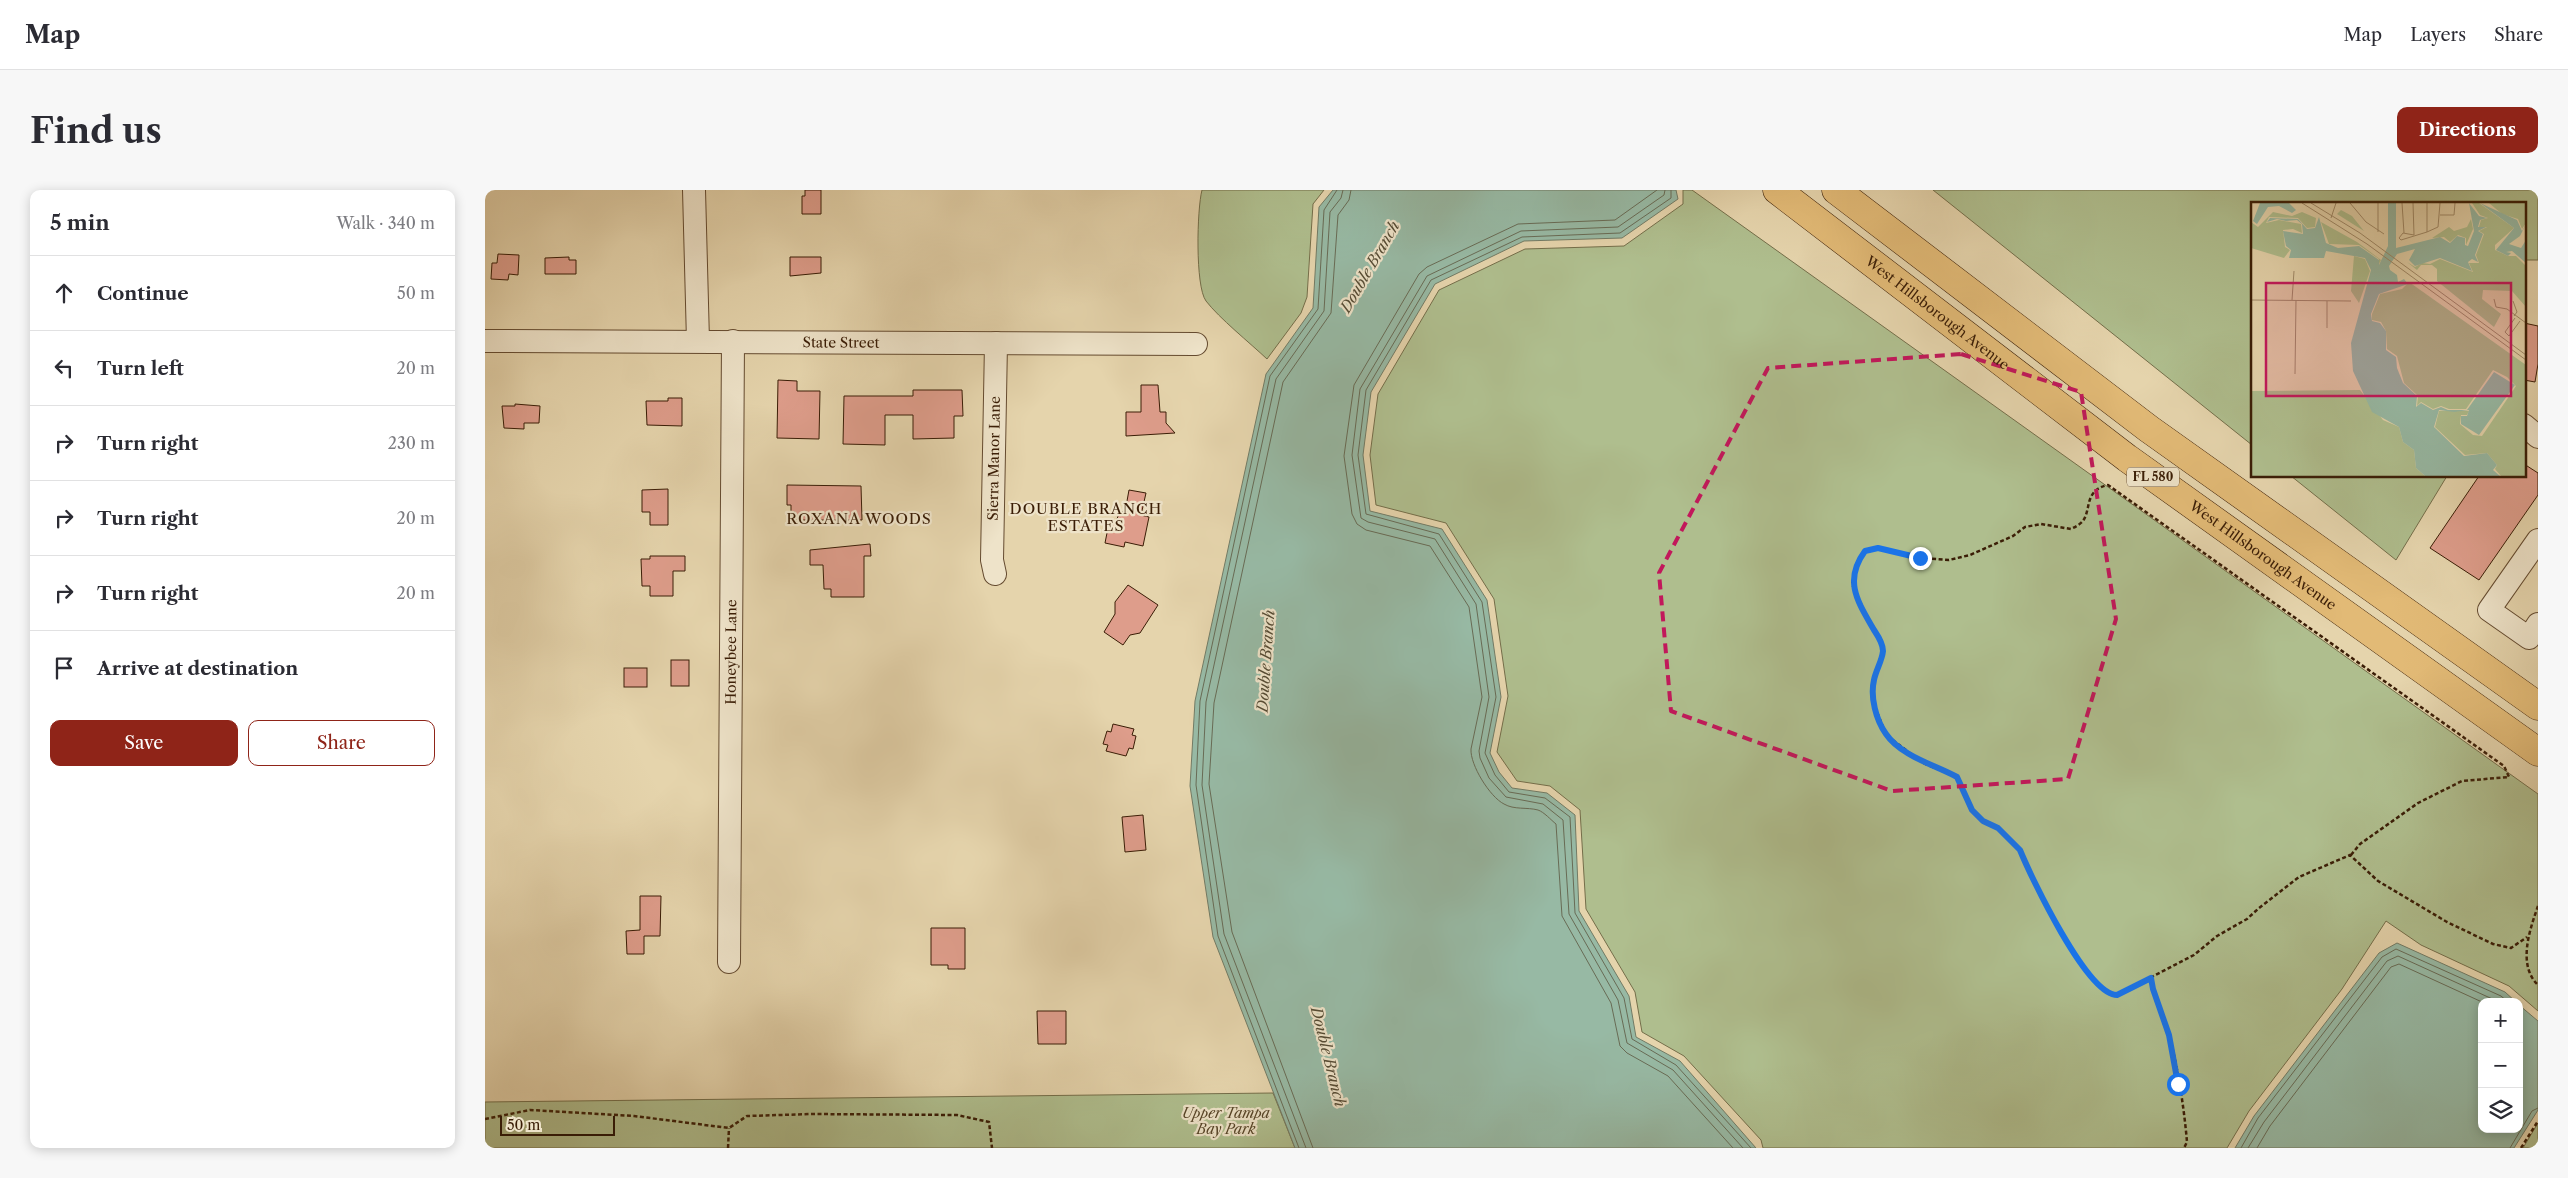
<!DOCTYPE html>
<meta charset="utf-8">
<style>
body{margin:0;font-family:"Libre Caslon Text",serif;background:#f7f7f7;color:#2b2b33}
.controls{position:absolute;right:15px;bottom:15px;display:grid;overflow:hidden;border-radius:10px;box-shadow:0 2px 12px #0003}
.controls button{width:45px;height:45px;display:grid;place-items:center;padding:0;border:0;border-bottom:1px solid #e1e1e2;background:#fff;color:#2b2b33;font:25px sans-serif}
.scale{position:absolute;left:15px;bottom:12px;width:115px;box-sizing:border-box;padding-left:5px;border:2px solid #3a1d06;border-top:0;font-size:14px;line-height:18px;white-space:nowrap;color:#3a1d06;-webkit-text-stroke:4px #eee3c9;paint-order:stroke}
.stop{position:absolute;width:15px;height:15px;margin:-11px;border:4px solid #1a73e8;border-radius:50%;background:#fff}
.stop.end{background:#1a73e8;border-color:#fff;box-shadow:0 1px 5px #0008}
.list{margin:0;padding:0;list-style:none}
h2{display:flex;justify-content:space-between;align-items:center;height:65px;margin:0;padding:0 20px;font-size:21px}
h2 small{font-size:16px;font-weight:400;color:#7c7c81}
.list li{display:grid;grid-template-columns:32px 1fr auto;gap:15px;align-items:center;box-sizing:border-box;height:75px;padding:0 20px;border-top:1px solid #e1e1e2}
.list b{display:block;font-size:19px;white-space:nowrap}
.list em{font-size:16px;font-style:normal;color:#7c7c81}
.actions{display:flex;gap:10px;padding:15px 20px}
.actions a{flex:1;padding:11px 0;border:1px solid #8f2418;border-radius:10px;text-align:center;font-size:18px;color:#8f2418}
.actions .main{background:#8f2418;color:#fff}
.icon{flex:none;width:28px;height:28px;fill:none;stroke:currentColor;stroke-width:2;stroke-linecap:round;stroke-linejoin:round}
.map{position:relative;flex:none;width:2053px;height:958px;overflow:hidden;border-radius:10px}
header{display:flex;align-items:center;gap:30px;box-sizing:border-box;height:70px;padding:0 25px;background:#fff;border-bottom:1px solid #e1e1e2}
header strong{font-size:24px}
nav{display:flex;gap:28px;margin-inline-start:auto;font-size:18px}
.intro{display:flex;align-items:center;justify-content:space-between;box-sizing:border-box;height:120px;padding:0 30px}
h1{margin:0;font-size:35px}
.button{padding:12px 22px;border-radius:10px;background:#8f2418;color:#fff;font-size:18px;font-weight:700}
main{display:flex;gap:30px;padding:0 30px}
aside{flex:1;background:#fff;border-radius:10px;box-shadow:0 2px 12px #0003}
.map>svg:first-child{display:block}
</style>
<header>
<strong>Map</strong>
<nav><a>Map</a><a>Layers</a><a>Share</a></nav>
</header>
<div class="intro"><h1>Find us</h1><a class="button">Directions</a></div>
<main>
<aside>
<h2>5 min<small>Walk · 340 m</small></h2>
<ul class="list">
<li><svg class="icon" aria-label="ahead" viewBox="0 0 24 24"><path d="M12 20V5M6 11l6-6 6 6"/></svg><div><b>Continue</b></div><em>50 m</em></li>
<li><svg class="icon" aria-label="left" viewBox="0 0 24 24"><path d="M17 20v-9H6M10 6l-5 5 5 5"/></svg><div><b>Turn left</b></div><em>20 m</em></li>
<li><svg class="icon" aria-label="right" viewBox="0 0 24 24"><path d="M7 20v-9h11M14 6l5 5-5 5"/></svg><div><b>Turn right</b></div><em>230 m</em></li>
<li><svg class="icon" aria-label="right" viewBox="0 0 24 24"><path d="M7 20v-9h11M14 6l5 5-5 5"/></svg><div><b>Turn right</b></div><em>20 m</em></li>
<li><svg class="icon" aria-label="right" viewBox="0 0 24 24"><path d="M7 20v-9h11M14 6l5 5-5 5"/></svg><div><b>Turn right</b></div><em>20 m</em></li>
<li><svg class="icon" aria-label="arrive" viewBox="0 0 24 24"><path d="M6 21V4h12l-3 4 3 4H6"/></svg><div><b>Arrive at destination</b></div></li>
</ul>
<div class="actions"><a class="main">Save</a><a>Share</a></div>
</aside>
<div class="map">
<svg width="2053" height="958" viewBox="0 0 2053 958">
<rect width="100%" height="100%" fill="#e5d4ac"/>
<filter id="stains"><feTurbulence type="fractalNoise" baseFrequency=".004" numOctaves="4"/><feColorMatrix values="0 0 0 0 .2 0 0 0 0 .09 0 0 0 0 .02 0 0 0 .5 -.17"/></filter>
<radialGradient id="worn" r=".72"><stop offset=".6" stop-color="#630" stop-opacity="0"/><stop offset="1" stop-color="#630" stop-opacity=".3"/></radialGradient>
<g fill="#afbe8e" stroke="#746e4a">
<path d="M717,0H839L828,14L822,107L816,123L782,169C765,153 734,128 721,111C710,96 712,19 717,0Z"/>
<polygon points="1198,0 1207,0 2053,604 2053,821 2024,796 1936,755 1901,731 1857,799 1764,921 1742,958 1278,958 1276,950 1199,866 1157,842 1150,802 1101,719 1095,620 1065,596 1032,591 1012,562 1023,506 1009,409 961,333 891,315 885,265 893,204 954,100 1040,59 1139,56 1198,14"/>
<polygon points="1448,0 2053,0 2053,70 2039,70 2039,14 1767,14 1767,255"/>
<polygon points="1806,286 1962,286 1911,370"/>
<polygon points="788,903 810,958 0,958 0,912"/>
<polygon points="2053,933 2053,958 2038,958"/>
</g>
<g fill="#97b9a4" stroke="#727b65">
<polygon points="848,0 1191,0 1193,9 1137,48 1039,51 950,94 886,202 878,265 885,321 957,339 1002,410 1016,507 1005,563 1014,582 1027,598 1062,603 1090,625 1094,721 1144,806 1151,847 1195,871 1271,958 810,958 728,747 705,596 710,511 781,184 828,118 834,17"/>
<polygon points="1912,753 2020,802 2031,812 1997,812 1997,939 2034,939 2034,815 2053,831 2053,920 2029,958 1750,958 1769,926 1894,763"/>
</g>
<g fill="none" stroke-linecap="round" stroke-linejoin="round">
<g stroke="#686b55" stroke-width="1">
<path d="M1172,0L1130,30L1033,34L942,77L934,84L869,195L859,266L867,324L872,334L881,340L945,356L984,417L997,507L986,559C985,575 1005,607 1019,614C1029,620 1042,617 1053,620C1059,622 1066,630 1071,634L1077,726L1126,813L1135,856L1142,863L1183,886L1248,958"/>
<polyline points="1180,0 1179,5 1133,37 1036,41 942,86 875,199 867,265 876,328 883,332 950,349 991,414 1004,507 994,561 995,568 1004,588 1021,607 1058,614 1078,630 1084,724 1133,810 1142,853 1188,880 1258,958"/>
<polyline points="1186,0 1186,8 1135,43 1037,47 946,90 881,200 873,265 881,324 954,344 997,412 1011,507 1000,563 1010,585 1024,602 1060,608 1085,627 1090,723 1139,808 1147,849 1191,875 1266,958"/>
<polyline points="814,958 733,746 711,595 715,511 785,186 833,119 839,20 852,0"/>
<polyline points="821,958 739,744 717,595 721,512 791,189 839,121 845,22 856,8 858,0"/>
<polyline points="828,958 747,742 724,594 729,513 798,192 846,123 853,25 864,10 866,0"/>
<polyline points="1756,958 1773,928 1897,767 1911,759 2016,806 2023,812"/>
<polyline points="1763,958 1779,932 1902,771 1913,766 2014,812"/>
<polyline points="1772,958 1785,936 1906,777 1914,774 1997,812"/>
<polyline points="2025,958 2047,921 2053,918"/>
</g>
</g>
<g fill="#de9d8b" stroke="#3a1d06">
<polygon points="320,0 336,0 336,24 317,24 317,6 320,6"/>
<polygon points="13,64 34,65 33,85 24,84 23,90 6,89 7,73 12,73"/>
<polygon points="84,67 84,70 91,70 91,84 60,84 60,68"/>
<polygon points="305,67 336,67 336,83 305,86"/>
<polygon points="2039,133 2053,136 2053,174 2050,192 2039,190"/>
<polygon points="293,190 312,191 312,201 335,201 334,249 292,248"/>
<polygon points="656,195 673,195 675,222 681,222 681,233 690,243 641,246 641,222 656,222"/>
<polygon points="428,200 477,200 478,226 469,226 469,248 428,249 428,225 400,225 400,255 358,254 359,206 428,206"/>
<polygon points="183,208 197,208 197,236 162,235 161,211 183,211"/>
<polygon points="30,214 55,216 54,233 39,233 39,239 19,238 17,216 30,216"/>
<polygon points="2039,274 2053,283 2053,305 1994,390 1945,358 1994,286 2039,286"/>
<polygon points="302,295 376,296 377,330 310,330 310,322 306,322 306,315 302,315"/>
<polygon points="183,299 183,335 165,335 165,322 157,322 157,300"/>
<polygon points="644,300 661,303 656,325 664,327 658,356 640,352 639,357 620,353 624,333 630,334 635,321 640,322"/>
<polygon points="385,354 386,366 379,366 379,407 346,407 346,399 339,399 338,375 325,375 325,360"/>
<polygon points="165,366 200,366 200,381 188,381 188,406 165,406 165,396 157,396 156,369 165,369"/>
<polygon points="643,395 673,415 655,443 645,445 638,455 619,442 630,424 630,412"/>
<rect x="186" y="470" width="18" height="26"/>
<rect x="139" y="478" width="23" height="19"/>
<polygon points="628,534 649,539 647,545 651,546 648,559 644,558 641,566 621,561 623,555 618,554 622,541 626,542"/>
<polygon points="658,625 661,660 640,662 637,627"/>
<polygon points="155,706 176,706 175,746 159,746 159,764 142,764 141,741 155,740"/>
<polygon points="446,738 480,738 480,779 463,779 463,775 446,775"/>
<polygon points="552,821 581,821 581,854 553,854"/>
</g>
<g fill="none" stroke-linecap="round" stroke-linejoin="round">
<defs>
<g id="minor">
<polyline points="209,0 213,151"/>
<path id="s1" d="M0,151L711,154"/>
<polyline points="2039,235 2053,247"/>
<polyline points="2053,350 2004,420 2044,448 2053,434"/>
<path id="s2" d="M510,384L507,370L511,153"/>
<path id="s3" d="M244,772L248,151"/>
</g>
<g id="major">
<path id="s4" d="M1292,0L1642,268L2053,562"/>
<polyline points="1351,0 1664,239 2053,516"/>
</g>
</defs>
<use href="#minor" stroke="#654b30" stroke-width="24"/>
<use href="#major" stroke="#3a1d06" stroke-width="29"/>
<g stroke="#3a1d06" stroke-width="2.5" stroke-dasharray="4 2.5" stroke-linecap="butt">
<path d="M1866,665L1875,654L1933,613L1977,591L2024,587L2019,576L1623,295C1598,300 1607,321 1597,332C1594,335 1590,337 1586,339L1556,334L1540,337L1528,346L1485,365L1464,370L1435,368L1393,358L1380,361L1373,371L1367,394L1380,423L1396,450L1398,460L1388,491L1387,509L1401,545L1438,573L1472,587L1487,620L1498,631L1513,638L1535,660C1546,687 1602,805 1632,805L1709,765L1732,746L1762,729L1774,718L1814,687L1865,665L1893,691L1962,732L2008,754L2026,758L2042,747"/>
<path d="M2053,716C2045,739 2032,775 2053,795"/>
<path d="M1666,789C1669,808 1678,826 1684,844C1693,879 1699,917 1702,952L1699,958"/>
<polyline points="0,929 45,920 149,926 244,938 262,926 327,924 472,925 504,932 507,958"/>
<polyline points="243,958 244,938"/>
<polyline points="2036,958 2053,931"/>
</g>
<use href="#minor" stroke="#eee3c9" stroke-width="22"/>
<use href="#major" stroke="#e2ba76" stroke-width="28"/>
</g>
<g fill="none" stroke-linecap="round" stroke-linejoin="round">
<path stroke="#1a73e8" stroke-width="6" d="M1435,368L1393,358L1380,361C1358,391 1373,412 1389,440C1393,446 1398,453 1398,461C1397,471 1391,480 1389,490C1385,507 1391,530 1401,544C1416,566 1450,575 1472,587L1487,620L1498,631L1513,638L1535,660C1546,687 1602,805 1632,805L1666,788L1668,799L1684,845L1693,894"/>
</g>
<path fill="none" stroke="#c2185b" stroke-width="4" stroke-dasharray="10 6" stroke-linejoin="round" d="M1476,164L1596,202L1631,429L1583,589L1407,601L1186,521L1174,383L1283,178Z"/>
<g text-anchor="middle" stroke-width="4.5" stroke-linejoin="round" paint-order="stroke">
<rect fill="#eee3c9" stroke="#705840" stroke-width="1" x="1642" y="277.5" width="52" height="19" rx="4"/>
<g font-size="12" font-weight="bold" fill="#3a1d06">
<text x="1668" y="291">FL 580</text>
</g>
<g font-size="14" fill="#3a1d06" stroke="#eee3c9">
<text dy="5" stroke="none"><textPath href="#s4" startOffset="202">West Hillsborough Avenue</textPath></text>
<text dy="5" stroke="none"><textPath href="#s1" startOffset="356">State Street</textPath></text>
<text dy="5" stroke="none"><textPath href="#s2" startOffset="116">Sierra Manor Lane</textPath></text>
<text dy="5" stroke="none"><textPath href="#s4" startOffset="608">West Hillsborough Avenue</textPath></text>
<text dy="5" stroke="none"><textPath href="#s3" startOffset="310">Honeybee Lane</textPath></text>
</g>
<g font-size="14" font-style="italic" fill="#574528" stroke="#eee3c9">
<text x="741" y="928">Upper Tampa<tspan x="741" dy="16">Bay Park</tspan></text>
</g>
<g font-size="15" font-style="italic" fill="#564c35" stroke="#eee3c9">
<text transform="translate(885 77) rotate(-60)" y="5">Double Branch</text>
<text transform="translate(781 471) rotate(-86)" y="5">Double Branch</text>
<text transform="translate(843 867) rotate(76)" y="5">Double Branch</text>
</g>
<g font-size="15" letter-spacing="1" fill="#3a1d06" stroke="#eee3c9">
<text x="601" y="324">DOUBLE BRANCH<tspan x="601" dy="17">ESTATES</tspan></text>
<text x="374" y="334">ROXANA WOODS</text>
</g>
</g>
<g transform="translate(1766 12)">
<rect width="275" height="275" fill="#e5d4ac"/>
<path d="M221,1H228L263,26L244,43V48L257,54H265L275,64V105L261,89L232,88L231,97L250,112L243,125L186,79V67L181,63H170L166,68L156,60L164,65L171,61L179,62L189,57L222,70L218,61H228L225,53L233,32L228,29L236,25H228L230,18L237,16L229,13ZM238,1H275V21L271,27L267,17L251,12ZM90,8L101,14L113,29L86,12ZM22,10L41,14L51,10L65,16L64,25L56,26L47,16L18,15L15,21L28,18L50,22L51,31L42,27L32,28L34,45L39,48L33,56L0,46V20L7,25ZM220,17L222,27L215,43V36L207,33L199,40L193,35L181,36L198,25L203,29L216,25ZM70,20L106,40L130,58L128,62V57L108,43L78,42ZM103,54L114,57L119,69L108,101L100,89ZM158,80L275,163V274H250L244,267L246,263L236,251L214,253L184,225L188,209H218L216,213H210L209,222L222,233L231,234L265,184L256,175L242,168L215,207H198L190,204L182,207L170,200L166,204L167,194L153,181L146,154L136,147L135,129L130,120L121,118V112L129,92L151,87ZM109,188L132,218L148,225L152,240L163,248L165,266L174,274H0V189Z" fill="#afbe8e"/>
<path d="M9,1H38L45,8L41,11L28,4L17,5L6,22L2,19ZM137,1H145V46L189,35L199,41L206,34L214,36V43L217,44L223,29L218,1L228,14L236,16L229,18L227,25H235L227,29L232,32L224,53L227,60L221,57L217,60L221,69L189,56L164,64L158,58L164,47L146,52L138,64L139,68L146,73L147,80L153,77L157,82L128,92L120,112L121,119L129,121L135,129V148L145,155L146,166L152,181L166,194L165,205L170,201L182,208L190,205L197,208H216L243,170L264,183L228,233L210,222V214H216L218,208L203,210L188,208L183,225L213,254L236,251L246,263L242,268L249,274H174L165,266L163,248L152,240L148,225L121,210L102,169L100,141L120,68L114,56L75,49L73,56H38L40,48L35,44L32,29L52,32L51,22L46,18L35,19L26,17L16,20L19,16L47,17L56,27L64,26L68,15L75,41L87,46L108,44L128,58V63L137,44ZM229,1L266,18L271,29L275,22L269,34L258,42L270,46L275,38V61L261,49L255,50L260,51L257,54L245,48L263,26Z" fill="#97b9a4"/>
<path fill="none" stroke="#a18b6a" stroke-width="1" d="M51,1L116,42L275,158M60,1L109,31L275,153M99,1L115,20L133,32M151,1L153,31M162,1L163,33M189,13H203L204,1M80,16L85,1M127,30V1M176,30L187,25L189,1M163,33L152,31L148,36L150,38L176,30V1M243,97L245,105L256,107L275,121M0,98L100,99M41,98L43,69M262,99L266,110L263,114M264,116L254,130L258,134L269,119M76,126V99M44,172L45,98"/>
<path fill="#c2185b" fill-opacity="0.15" stroke="#c2185b" stroke-width="2.5" d="M15,81H260V194H15Z"/>
<rect width="275" height="275" fill="none" stroke="#3a1d06" stroke-width="2.5"/>
</g>
<rect width="100%" height="100%" filter="url(#stains)"/>
<rect width="100%" height="100%" fill="url(#worn)"/>
</svg>
<div class="controls">
<button>+</button>
<button>−</button>
<button><svg class="icon" aria-label="layers" viewBox="0 0 24 24"><path d="M12 4l9 5-9 5-9-5zM3 14l9 5 9-5"/></svg></button>
</div>
<div class="scale">50 m</div>
<div class="stop" style="left:1693px;top:894px"></div>
<div class="stop end" style="left:1435px;top:368px"></div>
</div>
</main>
